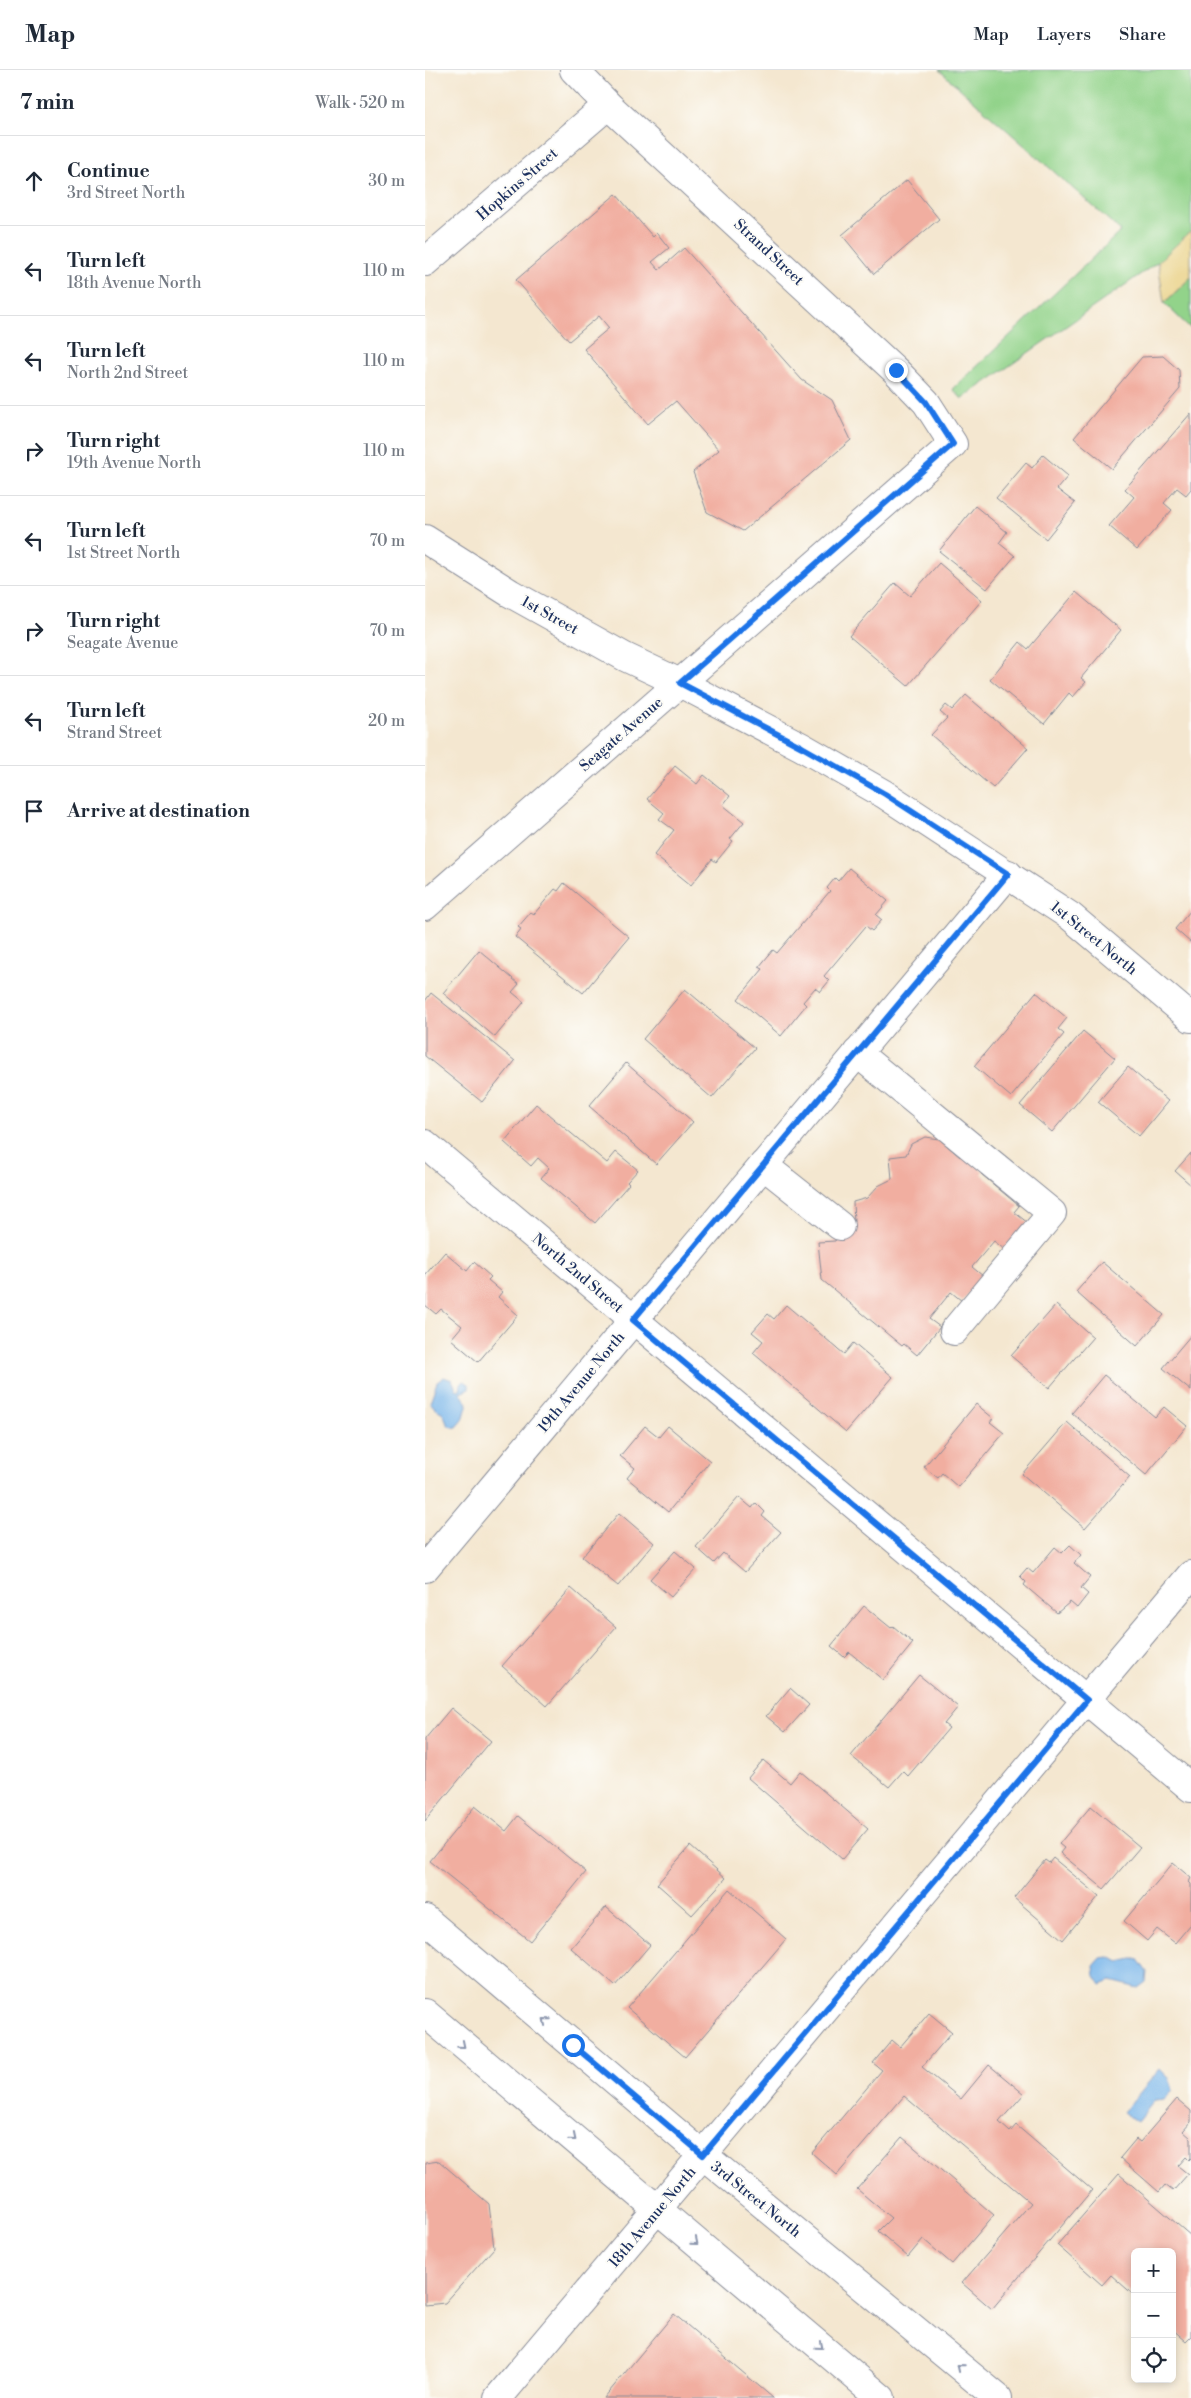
<!DOCTYPE html>
<meta charset="utf-8">
<style>
body{margin:0;font-family:"Libre Bodoni",serif;background:#f2f2f3;color:#1f2937}
.controls{position:absolute;right:15px;bottom:15px;display:grid;overflow:hidden;border-radius:8px;box-shadow:0 2px 8px #0003}
.controls button{width:45px;height:45px;display:grid;place-items:center;padding:0;border:0;border-bottom:1px solid #e0e1e3;background:#fff;color:#1f2937;font:25px sans-serif}
.stop{position:absolute;width:15px;height:15px;margin:-11px;border:4px solid #1a73e8;border-radius:50%;background:#fff}
.stop.end{background:#1a73e8;border-color:#fff;box-shadow:0 1px 5px #0008}
.list{margin:0;padding:0;list-style:none}
h2{display:flex;justify-content:space-between;align-items:center;height:65px;margin:0;padding:0 20px;font-size:21px}
h2 small{font-size:16px;font-weight:400;color:#747a83}
.list li{display:grid;grid-template-columns:32px 1fr auto;gap:15px;align-items:center;box-sizing:border-box;height:90px;padding:0 20px;border-top:1px solid #e0e1e3}
.list b{display:block;font-size:19px;white-space:nowrap}
.list p{margin:0;font-size:16px;white-space:nowrap;color:#747a83}
.list em{font-size:16px;font-style:normal;color:#747a83}
.icon{flex:none;width:28px;height:28px;fill:none;stroke:currentColor;stroke-width:2;stroke-linecap:round;stroke-linejoin:round}
.map{position:relative;flex:none;width:766px;height:2328px;overflow:hidden}
header{display:flex;align-items:center;gap:30px;box-sizing:border-box;height:70px;padding:0 25px;background:#fff;border-bottom:1px solid #e0e1e3}
header strong{font-size:24px}
nav{display:flex;gap:28px;margin-inline-start:auto;font-size:18px}
main{display:flex}
aside{flex:1;background:#fff}
.map>svg:first-child{display:block}
</style>
<header>
<strong>Map</strong>
<nav><a>Map</a><a>Layers</a><a>Share</a></nav>
</header>
<main>
<aside>
<h2>7 min<small>Walk · 520 m</small></h2>
<ul class="list">
<li><svg class="icon" aria-label="ahead" viewBox="0 0 24 24"><path d="M12 20V5M6 11l6-6 6 6"/></svg><div><b>Continue</b><p>3rd Street North</p></div><em>30 m</em></li>
<li><svg class="icon" aria-label="left" viewBox="0 0 24 24"><path d="M17 20v-9H6M10 6l-5 5 5 5"/></svg><div><b>Turn left</b><p>18th Avenue North</p></div><em>110 m</em></li>
<li><svg class="icon" aria-label="left" viewBox="0 0 24 24"><path d="M17 20v-9H6M10 6l-5 5 5 5"/></svg><div><b>Turn left</b><p>North 2nd Street</p></div><em>110 m</em></li>
<li><svg class="icon" aria-label="right" viewBox="0 0 24 24"><path d="M7 20v-9h11M14 6l5 5-5 5"/></svg><div><b>Turn right</b><p>19th Avenue North</p></div><em>110 m</em></li>
<li><svg class="icon" aria-label="left" viewBox="0 0 24 24"><path d="M17 20v-9H6M10 6l-5 5 5 5"/></svg><div><b>Turn left</b><p>1st Street North</p></div><em>70 m</em></li>
<li><svg class="icon" aria-label="right" viewBox="0 0 24 24"><path d="M7 20v-9h11M14 6l5 5-5 5"/></svg><div><b>Turn right</b><p>Seagate Avenue</p></div><em>70 m</em></li>
<li><svg class="icon" aria-label="left" viewBox="0 0 24 24"><path d="M17 20v-9H6M10 6l-5 5 5 5"/></svg><div><b>Turn left</b><p>Strand Street</p></div><em>20 m</em></li>
<li><svg class="icon" aria-label="arrive" viewBox="0 0 24 24"><path d="M6 21V4h12l-3 4 3 4H6"/></svg><div><b>Arrive at destination</b></div></li>
</ul>
</aside>
<div class="map">
<svg width="766" height="2328" viewBox="0 0 766 2328">
<rect width="100%" height="100%" fill="#fdfcf7"/>
<filter id="ink" filterUnits="userSpaceOnUse"><feTurbulence type="fractalNoise" baseFrequency=".02" numOctaves="2"/><feDisplacementMap in="SourceGraphic" scale="10" xChannelSelector="R" yChannelSelector="G"/><feConvolveMatrix kernelMatrix="1 2 1 2 8 2 1 2 1" color-interpolation-filters="sRGB"/></filter>
<filter id="wash" filterUnits="userSpaceOnUse"><feTurbulence type="fractalNoise" baseFrequency=".0096" numOctaves="4" result="noise"/><feDisplacementMap in="SourceGraphic" scale="20" xChannelSelector="R" yChannelSelector="G"/><feGaussianBlur stdDeviation="1.12" result="paint"/><feColorMatrix in="noise" values="0 0 0 0 0 0 0 0 0 0 0 0 0 0 0 0 0 1.4 0 .05"/><feComposite in="paint" operator="in"/></filter>
<g filter="url(#wash)">
<rect width="100%" height="100%" fill="#f4e7d0"/>
<g fill="#92d38a" stroke="#568174">
<polygon points="514,0 766,0 766,161 733,192 537,329 528,319 696,161"/>
<polygon points="766,207 766,259 739,233"/>
</g>
<polygon fill="#eeda9e" stroke="#84847e" points="766,161 766,207 739,233 733,192"/>
<g fill="#78b5ea" stroke="#4a72a4">
<path d="M19,1307L27,1310L32,1320L36,1319L35,1315L39,1311L44,1314V1319L35,1323L43,1333L38,1350L32,1357C21,1359 22,1350 18,1343L10,1338L5,1332L12,1312Z"/>
<polygon points="684,1887 694,1892 712,1888 722,1902 721,1912 713,1918 686,1911 676,1915 670,1906 669,1896 676,1888"/>
<polygon points="735,1999 744,2008 748,2020 739,2029 730,2030 712,2052 698,2042"/>
</g>
<g id="blocks">
<g fill="#f1aea0">
<polygon points="482,110 514,149 449,204 417,165"/>
<polygon points="191,124 228,167 232,163 244,178 227,192 234,200 259,178 377,310 407,330 426,370 318,461 282,442 268,402 294,380 251,331 223,354 159,279 184,258 174,246 144,271 91,210"/>
<polygon points="738,286 754,300 755,319 687,399 649,368 717,287"/>
<polygon points="766,343 766,419 761,425 752,418 739,433 747,440 712,480 684,456 709,427 700,419"/>
<polygon points="618,385 643,406 632,419 650,433 621,469 571,428 601,393 607,398"/>
<polygon points="550,436 582,462 574,473 590,486 562,519 514,481"/>
<polygon points="514,493 557,530 483,616 424,566 470,513 485,526"/>
<polygon points="651,522 696,560 656,608 661,612 648,627 644,623 619,654 565,609 595,572 603,579"/>
<polygon points="541,625 603,678 568,718 506,665 522,648 515,642 521,635 527,640"/>
<polygon points="250,696 272,714 279,705 305,726 298,735 319,752 305,769 308,771 291,792 287,789 266,815 229,785 249,760 234,749 239,743 222,729"/>
<polygon points="424,798 463,831 451,845 457,850 447,861 441,856 399,906 404,911 395,922 390,918 378,932 381,935 356,966 313,929 338,899 334,897 348,880 352,883 405,821 402,818 410,808 413,811"/>
<polygon points="139,813 204,867 158,923 90,867 96,859 93,857 106,842 109,844 130,819 133,821"/>
<polygon points="766,840 766,873 750,859"/>
<polygon points="54,880 94,914 87,922 99,932 70,967 18,923"/>
<polygon points="260,919 330,978 287,1028 218,969"/>
<polygon points="611,922 642,948 633,959 639,964 586,1027 549,996"/>
<polygon points="6,923 90,991 57,1032 0,986 0,931"/>
<polygon points="658,961 690,988 627,1062 595,1035"/>
<polygon points="201,993 268,1052 231,1094 164,1036"/>
<polygon points="703,997 743,1031 714,1066 673,1032"/>
<polygon points="111,1034 182,1093 191,1082 213,1100 202,1112 204,1114 170,1153 116,1108 124,1098 113,1088 106,1096 79,1072"/>
<polygon points="500,1067 514,1069 535,1087 537,1084 558,1101 556,1104 594,1136 589,1142 603,1153 580,1180 569,1171 547,1197 558,1206 537,1231 526,1222 504,1249 515,1257 492,1285 479,1274 477,1276 397,1210 393,1172 410,1171 417,1158 429,1152 428,1132 442,1128 453,1116 467,1109 465,1087 481,1085 486,1074"/>
<polygon points="766,1083 766,1115 750,1101"/>
<polygon points="20,1182 42,1201 49,1192 66,1207 63,1210 77,1222 73,1227 93,1245 53,1292 26,1269 37,1256 16,1239 11,1244 0,1235 0,1205"/>
<polygon points="677,1192 739,1245 712,1276 651,1222"/>
<polygon points="361,1235 419,1284 428,1273 468,1307 421,1362 328,1283 338,1271 327,1262 343,1244 349,1249"/>
<polygon points="631,1235 668,1267 624,1318 586,1286"/>
<polygon points="766,1265 766,1321 738,1298"/>
<polygon points="679,1305 730,1347 739,1337 762,1356 721,1405 647,1343"/>
<polygon points="551,1334 568,1348 565,1352 579,1363 533,1417 517,1403 513,1408 499,1397"/>
<polygon points="642,1352 705,1407 660,1458 597,1404"/>
<polygon points="220,1356 234,1367 243,1356 285,1391 243,1442 202,1408 210,1398 195,1386"/>
<polygon points="314,1427 327,1438 331,1433 340,1442 337,1446 356,1462 320,1502 298,1483 289,1493 271,1477"/>
<polygon points="194,1443 229,1473 193,1516 157,1487"/>
<polygon points="645,1475 656,1485 649,1493 665,1507 656,1518 663,1524 652,1538 645,1532 632,1543 599,1515 601,1512 595,1506 602,1498 608,1503 630,1477 637,1483"/>
<polygon points="250,1481 271,1499 246,1527 225,1509"/>
<polygon points="146,1518 191,1557 122,1636 77,1596"/>
<polygon points="439,1536 466,1558 468,1556 488,1573 458,1610 424,1582 419,1587 406,1576"/>
<polygon points="494,1605 533,1637 519,1654 524,1658 483,1706 478,1701 464,1717 426,1686"/>
<polygon points="365,1618 384,1635 360,1662 341,1646"/>
<polygon points="26,1638 66,1671 0,1751 0,1669"/>
<polygon points="338,1690 365,1713 375,1701 443,1759 417,1789 323,1708"/>
<polygon points="50,1736 81,1761 93,1746 161,1802 105,1871 5,1791"/>
<polygon points="666,1736 715,1777 679,1819 635,1783 639,1778 634,1774"/>
<polygon points="265,1776 301,1808 267,1845 232,1814"/>
<polygon points="628,1788 674,1826 638,1870 589,1828 620,1790 624,1793"/>
<polygon points="748,1793 766,1808 764,1812 766,1814 766,1854 750,1873 732,1859 722,1871 699,1851"/>
<polygon points="304,1819 361,1869 260,1987 202,1938"/>
<polygon points="181,1837 225,1875 190,1916 146,1878"/>
<polygon points="504,1943 527,1962 497,1997 536,2029 564,1995 599,2024 574,2052 585,2062 591,2055 667,2120 567,2239 537,2213 606,2133 479,2026 412,2105 387,2083 457,2000 448,1993 467,1970 475,1977"/>
<polygon points="752,2029 766,2041 766,2052 758,2061 766,2068 766,2088 764,2090 761,2087 753,2096 763,2104 748,2121 740,2115 734,2122 695,2088 711,2069 715,2072"/>
<polygon points="477,2067 569,2145 527,2194 498,2169 483,2187 453,2161 466,2148 432,2119"/>
<polygon points="14,2091 64,2134 69,2178 20,2233 0,2235 0,2093"/>
<polygon points="694,2104 766,2166 766,2266 761,2271 747,2259 747,2182 710,2182 710,2226 686,2205 677,2215 632,2175"/>
<polygon points="249,2244 348,2328 179,2328"/>
</g>
</g>
</g>
<g filter="url(#ink)">
<use href="#blocks" fill-opacity="0" stroke="#888b97" stroke-width="1"/>
<g fill="none" stroke-linecap="round" stroke-linejoin="round">
<defs>
<g id="minor">
<polyline points="0,192 183,35"/>
<polyline points="0,469 85,523 200,587 255,613 377,677 459,724 645,846 766,948"/>
<polyline points="0,836 528,374 501,332 471,301 183,35 149,0"/>
<polyline points="432,983 627,1143 529,1261"/>
<polyline points="0,1074 766,1718"/>
<polyline points="338,1095 415,1156"/>
<polyline points="0,1498 583,804"/>
<polyline points="73,2328 766,1505"/>
</g>
<g id="major">
<polyline points="0,1849 278,2085 573,2328"/>
<polyline points="0,1943 456,2328"/>
</g>
</defs>
<use href="#minor" stroke="#888b97" stroke-width="30"/>
<use href="#major" stroke="#888b97" stroke-width="30"/>
<use href="#minor" stroke="#fff" stroke-width="28"/>
<use href="#major" stroke="#fff" stroke-width="28"/>
</g>
<defs><path id="oneway-chevron" d="M-2-3.5L2.5 0L-2 3.5" fill="none" stroke-width="1.6" stroke-linecap="round" stroke-linejoin="round" transform="scale(1.25)"/></defs>
<g stroke="#8d97ae">
<use href="#oneway-chevron" transform="translate(121 1951) rotate(-140)"/>
<use href="#oneway-chevron" transform="translate(37 1975) rotate(40)"/>
<use href="#oneway-chevron" transform="translate(148 2068) rotate(40)"/>
<use href="#oneway-chevron" transform="translate(270 2172) rotate(40)"/>
<use href="#oneway-chevron" transform="translate(395 2276) rotate(40)"/>
<use href="#oneway-chevron" transform="translate(535 2297) rotate(-140)"/>
</g>
</g>
<g fill="none" stroke-linecap="round" stroke-linejoin="round" filter="url(#ink)">
<polyline stroke="#1a73e8" stroke-width="6" points="148,1975 278,2085 662,1630 208,1250 583,804 460,724 377,677 255,613 528,374 501,332 471,300"/>
</g>
<g text-anchor="middle" stroke-width="4" stroke-linejoin="round" paint-order="stroke">
<g font-size="15" fill="#1b2f5e" stroke="#fdfcf7">
<text transform="translate(92 114) rotate(-41)" y="5">Hopkins Street</text>
<text transform="translate(344 182) rotate(43)" y="5">Strand Street</text>
<text transform="translate(125 545) rotate(29)" y="5">1st Street</text>
<text transform="translate(196 664) rotate(-41)" y="5">Seagate Avenue</text>
<text transform="translate(669 868) rotate(39)" y="5">1st Street North</text>
<text transform="translate(153 1203) rotate(40)" y="5">North 2nd Street</text>
<text transform="translate(156 1312) rotate(-50)" y="5">19th Avenue North</text>
<text transform="translate(331 2129) rotate(39)" y="5">3rd Street North</text>
<text transform="translate(227 2147) rotate(-50)" y="5">18th Avenue North</text>
</g>
</g>
</svg>
<div class="controls">
<button>+</button>
<button>−</button>
<button><svg class="icon" aria-label="locate" viewBox="0 0 24 24"><circle cx="12" cy="12" r="6"/><path d="M12 2v4M12 18v4M2 12h4M18 12h4"/></svg></button>
</div>
<div class="stop" style="left:148px;top:1975px"></div>
<div class="stop end" style="left:471px;top:300px"></div>
</div>
</main>
